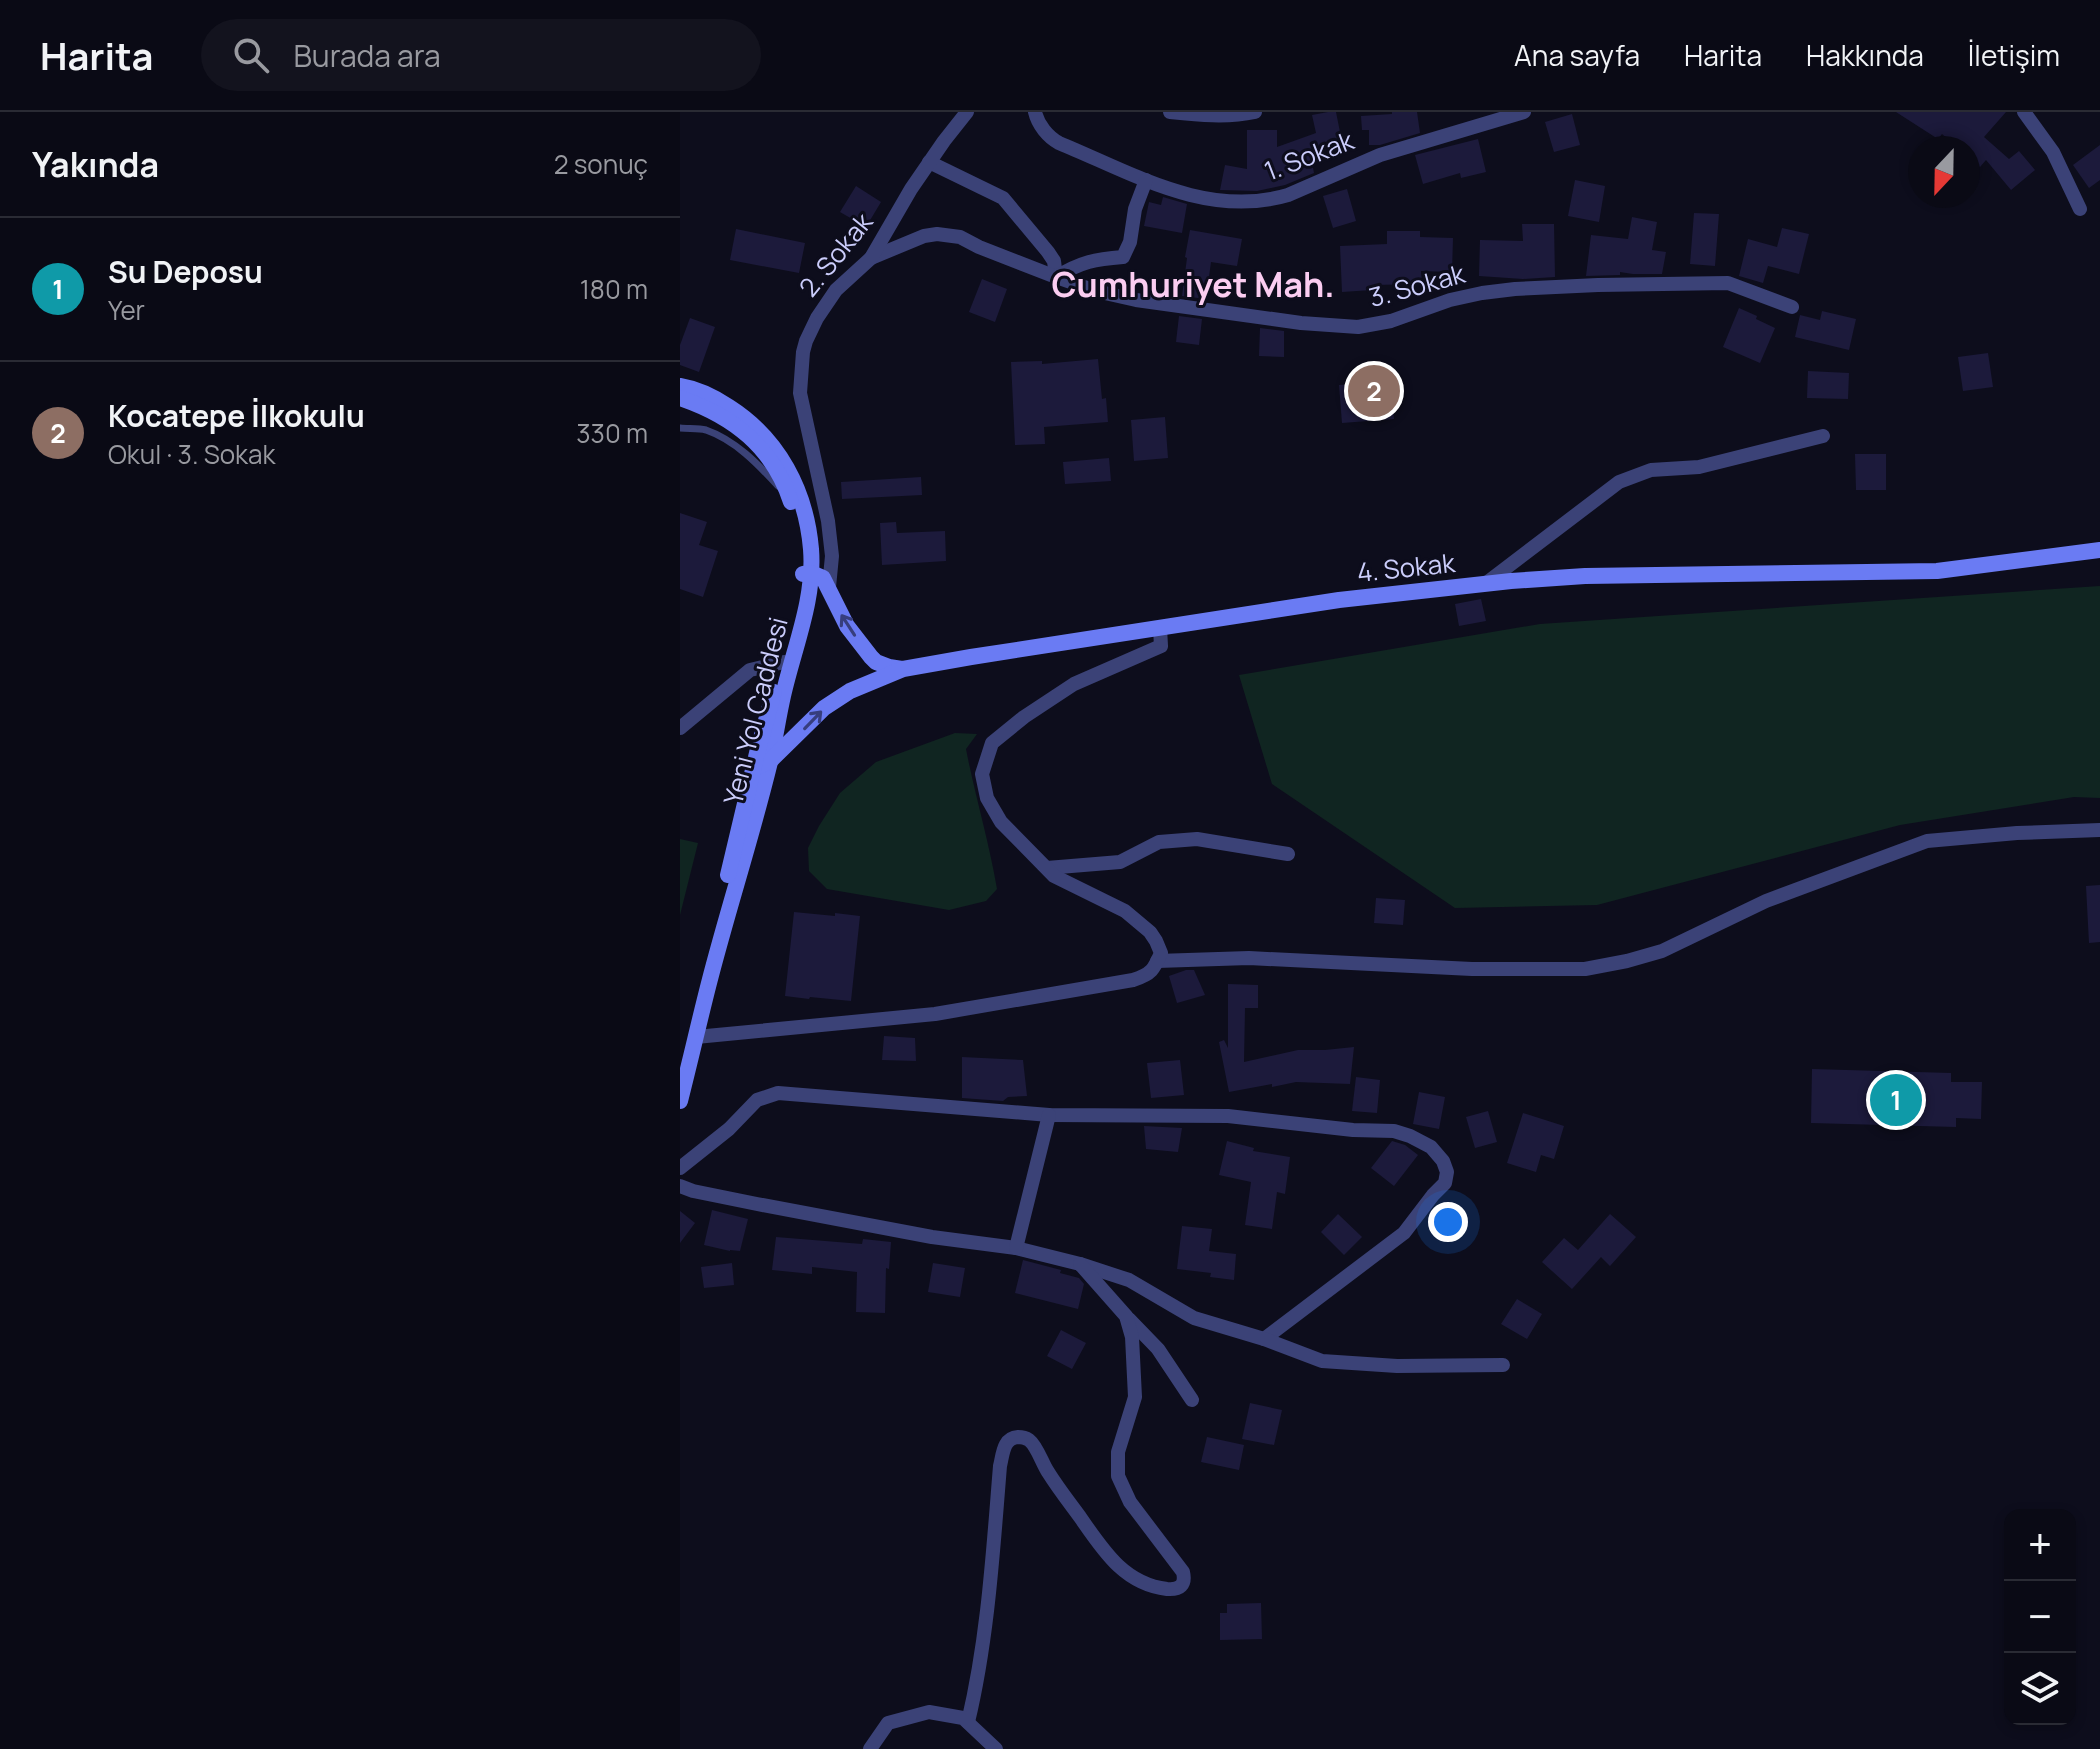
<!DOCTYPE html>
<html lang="tr">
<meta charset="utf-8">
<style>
body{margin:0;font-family:Manrope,sans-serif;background:#13131e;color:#f1f3f6}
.controls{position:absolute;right:24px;bottom:24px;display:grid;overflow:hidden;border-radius:16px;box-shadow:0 4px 12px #0003}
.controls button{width:72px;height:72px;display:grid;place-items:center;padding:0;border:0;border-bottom:2px solid #2a2b34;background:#0a0a15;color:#f1f3f6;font:40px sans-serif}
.compass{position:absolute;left:1228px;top:24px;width:72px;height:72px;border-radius:50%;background:#0a0a15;box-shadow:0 4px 12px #0003;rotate:202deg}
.you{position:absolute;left:768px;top:1110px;width:28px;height:28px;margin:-20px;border:6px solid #fff;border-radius:50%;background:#1a73e8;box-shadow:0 0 0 12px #1a73e833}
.badge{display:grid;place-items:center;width:52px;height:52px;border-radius:50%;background:#11e1d7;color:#fff;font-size:26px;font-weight:700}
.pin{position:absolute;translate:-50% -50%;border:4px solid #fff;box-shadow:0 2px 8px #0006}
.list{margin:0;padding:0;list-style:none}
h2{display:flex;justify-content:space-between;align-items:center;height:104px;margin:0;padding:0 32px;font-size:34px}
h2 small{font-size:26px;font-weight:400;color:#999aa0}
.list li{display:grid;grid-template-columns:52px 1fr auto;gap:24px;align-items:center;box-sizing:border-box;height:144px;padding:0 32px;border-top:2px solid #2a2b34}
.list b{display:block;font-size:30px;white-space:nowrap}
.list p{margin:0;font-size:26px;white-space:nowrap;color:#999aa0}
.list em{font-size:26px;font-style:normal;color:#999aa0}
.icon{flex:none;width:44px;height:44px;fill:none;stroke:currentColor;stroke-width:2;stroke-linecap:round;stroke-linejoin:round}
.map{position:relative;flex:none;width:1420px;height:1637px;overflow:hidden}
header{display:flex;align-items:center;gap:48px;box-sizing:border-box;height:112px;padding:0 40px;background:#0a0a15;border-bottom:2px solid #2a2b34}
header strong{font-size:38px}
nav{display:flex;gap:44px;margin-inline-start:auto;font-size:28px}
.search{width:560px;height:72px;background:#13131e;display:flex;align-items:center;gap:20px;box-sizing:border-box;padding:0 28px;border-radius:44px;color:#999aa0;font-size:30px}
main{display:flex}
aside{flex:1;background:#0a0a15}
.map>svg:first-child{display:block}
</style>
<header>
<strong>Harita</strong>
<div class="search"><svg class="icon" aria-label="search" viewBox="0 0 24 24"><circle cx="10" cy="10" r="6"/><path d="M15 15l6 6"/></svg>Burada ara</div>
<nav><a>Ana sayfa</a><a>Harita</a><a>Hakkında</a><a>İletişim</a></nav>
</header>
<main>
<aside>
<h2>Yakında<small>2 sonuç</small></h2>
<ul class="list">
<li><span class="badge" style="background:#0f9aa8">1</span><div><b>Su Deposu</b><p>Yer</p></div><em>180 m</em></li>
<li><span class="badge" style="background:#8d6e63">2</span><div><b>Kocatepe İlkokulu</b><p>Okul · 3. Sokak</p></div><em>330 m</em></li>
</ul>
</aside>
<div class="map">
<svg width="1420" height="1637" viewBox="0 0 1420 1637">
<rect width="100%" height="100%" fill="#0d0d1c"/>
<g fill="#102521">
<polygon points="1420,474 1420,686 1394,685 1220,713 917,793 775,796 592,672 559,563 860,512"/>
<path d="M275,621L297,622L286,637C295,684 309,729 317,777L306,789L269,798L147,777L129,759L128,736L139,714L160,681L196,650Z"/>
<polygon points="0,727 18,731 0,803"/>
</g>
<g fill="#1c1a3b">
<polygon points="648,0 656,0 663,35 630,41 634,61 605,73 577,79 540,78 545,53 567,57 567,18 597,18 597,35 636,21 632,3"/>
<polygon points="712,0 737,0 740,21 700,33 689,33 689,18 682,18 681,4 712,2"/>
<polygon points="1216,0 1326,0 1304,25 1329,47 1339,39 1355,58 1331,78 1306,48 1300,55 1288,45 1288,36 1278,36 1262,22 1258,27"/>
<polygon points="892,2 900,33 874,40 865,10"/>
<polygon points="798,27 806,60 781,66 780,61 743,72 735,43"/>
<polygon points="1420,33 1420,68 1409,76 1393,53"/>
<polygon points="895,68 925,74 919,110 888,104"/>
<polygon points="176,74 201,90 186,115 160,100"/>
<polygon points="667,77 676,109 653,116 643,84"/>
<polygon points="483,85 507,92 502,121 464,114 469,90 481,93"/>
<polygon points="1014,101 1039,102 1035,154 1010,152"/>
<polygon points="952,105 977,110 972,138 986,140 982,162 953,162 940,160 940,163 906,164 911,123 948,127"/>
<polygon points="842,112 874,112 875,165 843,167 799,164 800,128 843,129"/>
<polygon points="1102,116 1129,122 1119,162 1088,154 1083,171 1059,164 1068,127 1097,135"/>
<polygon points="56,117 125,131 119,161 50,148"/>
<polygon points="510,118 562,127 557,154 531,150 526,187 502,184 507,146 505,145"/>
<polygon points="707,119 740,119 740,125 773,126 772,160 741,159 742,172 692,173 692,178 662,180 660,134 707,132"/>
<polygon points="302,167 327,177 315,210 289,200"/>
<polygon points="1059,196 1077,204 1076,207 1095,216 1080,251 1043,235"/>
<polygon points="1142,199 1176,207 1169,238 1115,225 1120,203 1140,208"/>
<polygon points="499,204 522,207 519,233 496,230"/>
<polygon points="10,206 35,215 19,260 0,253 0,233"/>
<polygon points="580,216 604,219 604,245 579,244"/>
<polygon points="1308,241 1313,275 1283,279 1278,245"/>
<polygon points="418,247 422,287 426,286 428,310 364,315 365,332 335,333 331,250 362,249 362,252"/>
<polygon points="1128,259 1169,261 1168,287 1127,286"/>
<polygon points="711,269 714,307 662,311 659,273"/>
<polygon points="485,305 488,346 454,349 451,308"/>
<polygon points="1175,342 1206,342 1206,378 1176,378"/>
<polygon points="429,346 431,369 385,372 383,350"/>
<polygon points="241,365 242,383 162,387 161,370"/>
<polygon points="0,401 27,410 19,433 38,439 23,485 0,477"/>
<polygon points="216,410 217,421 265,419 266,449 202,453 200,411"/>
<polygon points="801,487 806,509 779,514 775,492"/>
<polygon points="1420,773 1420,830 1409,831 1406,774"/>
<polygon points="696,786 725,788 723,813 694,811"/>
<polygon points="114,800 155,804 155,801 180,804 171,889 130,885 129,887 105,884"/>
<polygon points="506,858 514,858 525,883 497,891 489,864"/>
<polygon points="548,872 578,873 578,896 565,896 564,950 618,938 645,938 674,935 670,972 616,970 592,975 592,972 549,980 539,930 544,928 548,936"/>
<polygon points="204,924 235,926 236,949 202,948"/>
<polygon points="282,945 343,948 347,984 328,985 323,989 282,986"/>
<polygon points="500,948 504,983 471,986 467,951"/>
<polygon points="1132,957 1271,961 1271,970 1302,970 1301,1007 1276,1006 1276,1015 1131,1011"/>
<polygon points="676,965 700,968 697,1001 672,999"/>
<polygon points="739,980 765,985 759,1017 733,1012"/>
<polygon points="808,999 817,1030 795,1036 786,1005"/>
<polygon points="843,1001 884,1014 874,1047 861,1043 856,1060 827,1051"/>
<polygon points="464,1014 502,1016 498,1040 466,1037"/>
<polygon points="547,1029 574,1036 573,1039 610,1045 605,1082 597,1080 592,1117 565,1113 571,1070 539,1063"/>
<polygon points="712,1029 725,1033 738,1043 714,1074 691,1056"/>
<polygon points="32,1098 68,1107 60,1139 50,1138 50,1139 24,1133"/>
<polygon points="0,1099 15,1111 0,1131"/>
<polygon points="658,1102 682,1125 664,1143 641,1120"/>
<polygon points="930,1102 956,1125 930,1154 921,1145 892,1177 862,1150 884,1126 898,1138"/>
<polygon points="502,1114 532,1117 529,1139 556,1142 554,1168 530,1165 531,1161 497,1157"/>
<polygon points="96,1125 182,1132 183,1127 211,1130 209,1157 206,1156 205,1201 176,1200 177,1160 132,1155 132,1162 92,1158"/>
<polygon points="343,1148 381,1158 380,1161 399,1166 404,1172 398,1197 335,1181"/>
<polygon points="52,1151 54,1173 24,1176 21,1155"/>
<polygon points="253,1151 285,1156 280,1185 248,1180"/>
<polygon points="837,1187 862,1202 847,1227 821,1212"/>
<polygon points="381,1218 406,1231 392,1257 367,1244"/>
<polygon points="570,1291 602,1298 594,1333 562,1327"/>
<polygon points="527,1325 564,1333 559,1358 521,1350"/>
<polygon points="581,1491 582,1527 540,1528 540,1501 547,1501 547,1492"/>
</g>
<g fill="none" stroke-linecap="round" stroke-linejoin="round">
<path stroke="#3b4277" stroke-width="7" d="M0,316C8,317 18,316 26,318C55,328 78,352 98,374"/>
<g stroke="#3b4277" stroke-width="14">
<path d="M355,0C358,13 368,25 379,31C452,61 527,107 608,83L700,43L844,0"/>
<path d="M490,0C518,3 547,6 575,0"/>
<polyline points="1344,0 1373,40 1400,97"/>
<polyline points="249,50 323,86 368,140 374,149 376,165"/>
<polyline points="191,146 244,124 257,122 280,125 299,135 376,165 416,179 456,188 621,211 678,215 711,209 770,188 802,181 835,177 918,173 1048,171 1112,195"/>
<path d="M376,165C401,150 415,147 443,145L450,130L455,97L466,68"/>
<polyline points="805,472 939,370 971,358 1019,355 1143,324"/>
<polyline points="149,475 152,444 148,409 120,281 123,240 126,229 137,206 156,178 191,146 231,77 264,29 287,0"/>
<polyline points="0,616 70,558 104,550"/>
<polyline points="367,756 440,750 479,730 517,727 608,742"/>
<polyline points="477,849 569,846 792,857 905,857 947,849 982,839 1086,789 1247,729 1337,721 1420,718"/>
<path d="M16,925L255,902L453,868C472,862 474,857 481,841L476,829L470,820L445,799L374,764L321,710L307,686L302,662L312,631L344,605L394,572L481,534L480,516"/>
<polyline points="0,1056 49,1017 77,988 98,981 369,1003 548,1004 673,1018 714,1019 730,1024 751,1035 763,1049 767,1060 765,1071 753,1083 724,1121 584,1227"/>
<polyline points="0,1074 13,1079 77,1092 252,1125 336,1136 400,1152 449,1168 514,1206 584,1227 642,1249 717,1254 823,1253"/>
<polyline points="336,1136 369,1003"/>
<polyline points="449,1207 478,1237 512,1288"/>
<path d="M288,1610C308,1526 313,1439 320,1354C323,1342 323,1326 338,1325C341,1325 346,1326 349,1328C357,1334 362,1351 368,1360C378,1376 389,1390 400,1405C423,1438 444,1472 487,1477C500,1478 506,1473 503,1460L450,1390L438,1364V1340L455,1285L452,1225L446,1204L400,1152"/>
<polyline points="190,1637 208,1611 249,1600 283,1606 316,1637"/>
</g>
<g stroke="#6a7bf3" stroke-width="16">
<path d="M0,274C18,277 34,285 49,295C99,327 126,379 131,437C135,488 114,535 103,584C98,606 95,628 90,650C72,724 48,797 29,871C19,910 10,950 0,989"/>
<path d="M0,286C53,304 93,335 111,390"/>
<polyline points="123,462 131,461 143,466 167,514 191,545 196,550 209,555 222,557"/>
<polyline points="73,657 90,649 144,596 170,579 223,557 291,545 659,488 831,469 905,464 1257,459 1420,438"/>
<polyline points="48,763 77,641 94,580"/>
</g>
</g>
<defs><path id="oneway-shaft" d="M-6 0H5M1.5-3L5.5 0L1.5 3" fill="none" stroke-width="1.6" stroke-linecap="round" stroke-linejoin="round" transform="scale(2)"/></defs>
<g stroke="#373e7d">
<use href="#oneway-shaft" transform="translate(168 513) rotate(-123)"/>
<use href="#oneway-shaft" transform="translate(133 608) rotate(-46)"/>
</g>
<g text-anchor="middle" stroke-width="6" stroke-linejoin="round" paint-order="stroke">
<g font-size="26" fill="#cbcdfb" stroke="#0d0d1c">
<text transform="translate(629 44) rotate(-21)" y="9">1. Sokak</text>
<text transform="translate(156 143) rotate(-51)" y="9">2. Sokak</text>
<text transform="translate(737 174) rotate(-15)" y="9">3. Sokak</text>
<text transform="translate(726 456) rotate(-6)" y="9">4. Sokak</text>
<text transform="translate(76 599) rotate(-76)" y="9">Yeni Yol Caddesi</text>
</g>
<g font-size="34" font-weight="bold" fill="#fbcdf1" stroke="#0d0d1c">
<text x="513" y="185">Cumhuriyet Mah.</text>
</g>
</g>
</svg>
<div class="controls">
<button>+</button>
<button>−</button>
<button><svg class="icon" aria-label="layers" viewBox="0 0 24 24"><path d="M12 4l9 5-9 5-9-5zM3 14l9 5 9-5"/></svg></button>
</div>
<svg class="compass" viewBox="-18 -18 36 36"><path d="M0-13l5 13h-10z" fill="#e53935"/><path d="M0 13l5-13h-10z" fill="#999aa0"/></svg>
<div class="you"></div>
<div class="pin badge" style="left:1216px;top:988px;background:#0f9aa8">1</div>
<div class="pin badge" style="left:694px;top:279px;background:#8d6e63">2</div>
</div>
</main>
